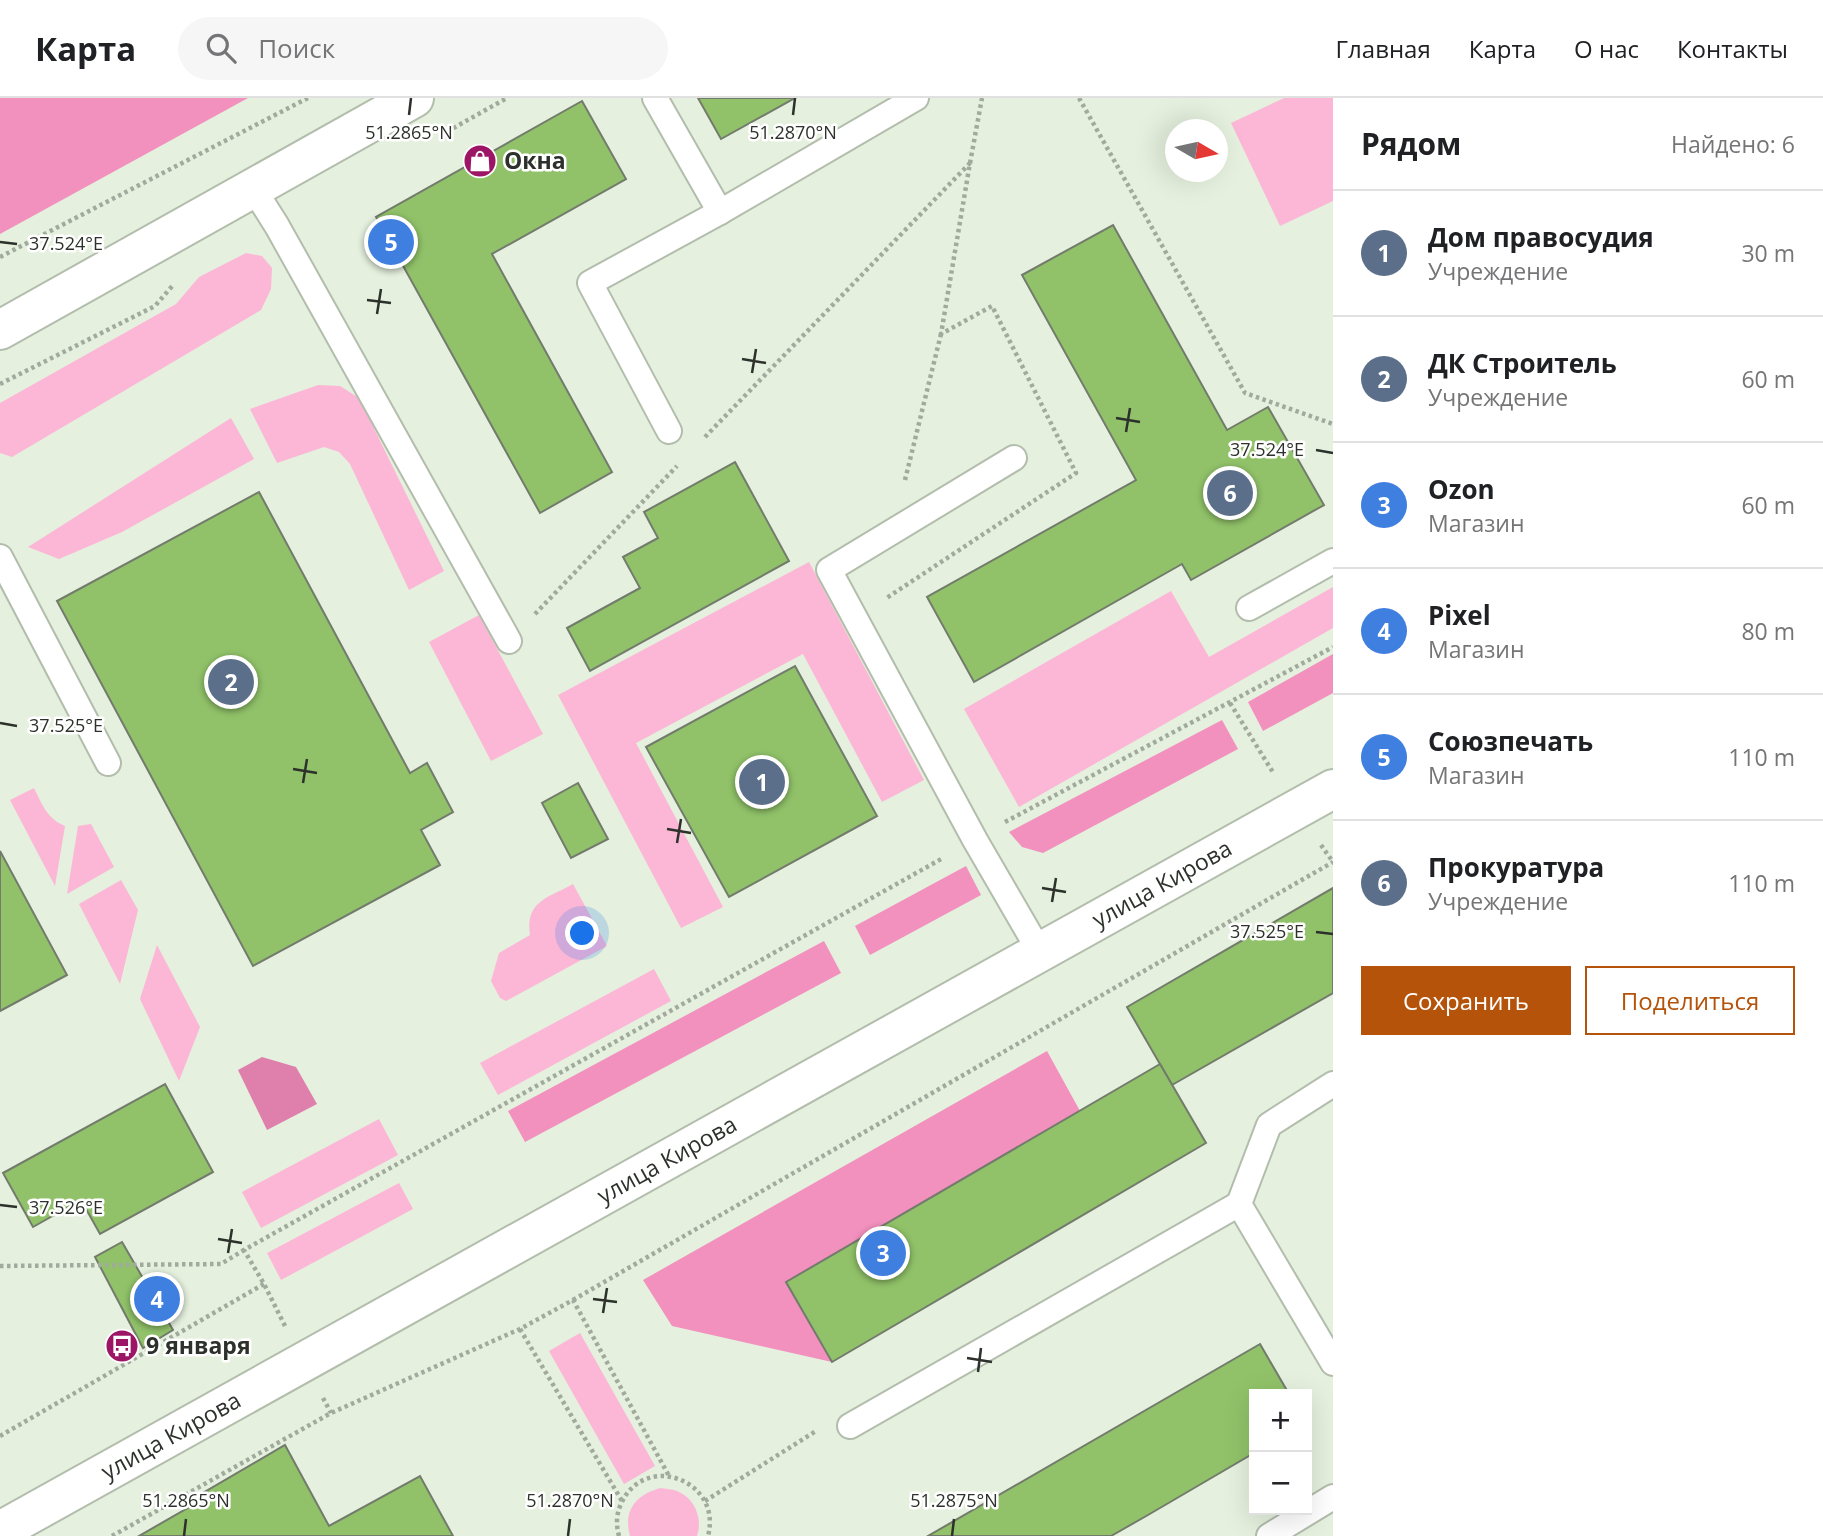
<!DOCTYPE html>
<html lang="ru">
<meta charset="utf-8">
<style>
body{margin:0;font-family:"Open Sans",sans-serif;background:#f6f6f6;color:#202124}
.controls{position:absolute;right:21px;bottom:21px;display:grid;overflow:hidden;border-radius:0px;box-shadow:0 7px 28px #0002}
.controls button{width:63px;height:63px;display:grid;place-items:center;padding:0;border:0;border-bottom:2px solid #e0e0e0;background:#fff;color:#202124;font:35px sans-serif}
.compass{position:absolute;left:1165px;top:21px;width:63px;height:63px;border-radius:50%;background:#fff;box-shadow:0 7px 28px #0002;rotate:99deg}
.you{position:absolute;left:583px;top:836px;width:24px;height:24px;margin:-18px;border:5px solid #fff;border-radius:50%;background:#1a73e8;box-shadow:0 0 0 10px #1a73e833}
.badge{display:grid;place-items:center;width:46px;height:46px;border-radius:50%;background:#b45309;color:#fff;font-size:23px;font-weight:700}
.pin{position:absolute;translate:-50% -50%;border:4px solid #fff;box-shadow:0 2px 7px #0006}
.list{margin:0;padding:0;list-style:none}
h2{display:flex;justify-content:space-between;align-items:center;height:91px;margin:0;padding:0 28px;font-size:30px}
h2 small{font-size:23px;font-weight:400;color:#757577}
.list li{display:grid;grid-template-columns:46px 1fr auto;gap:21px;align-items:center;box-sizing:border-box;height:126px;padding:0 28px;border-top:2px solid #e0e0e0}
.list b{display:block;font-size:26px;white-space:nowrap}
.list p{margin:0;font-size:23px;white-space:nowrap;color:#757577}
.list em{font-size:23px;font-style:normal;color:#757577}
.actions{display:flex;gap:14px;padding:21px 28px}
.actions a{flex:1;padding:16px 0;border:2px solid #b45309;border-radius:0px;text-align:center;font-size:24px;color:#b45309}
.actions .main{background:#b45309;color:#fff}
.icon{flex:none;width:38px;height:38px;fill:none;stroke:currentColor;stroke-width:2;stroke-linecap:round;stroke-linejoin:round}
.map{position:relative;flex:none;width:1333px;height:1438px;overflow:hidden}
header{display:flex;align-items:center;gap:42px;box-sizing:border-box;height:98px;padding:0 35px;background:#fff;border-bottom:2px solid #e0e0e0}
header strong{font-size:33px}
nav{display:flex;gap:38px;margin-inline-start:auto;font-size:24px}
.search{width:490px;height:63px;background:#f6f6f6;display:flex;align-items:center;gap:18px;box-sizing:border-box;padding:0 24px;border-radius:38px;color:#757577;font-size:26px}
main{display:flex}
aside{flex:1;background:#fff}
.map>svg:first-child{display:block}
</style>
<header>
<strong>Карта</strong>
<div class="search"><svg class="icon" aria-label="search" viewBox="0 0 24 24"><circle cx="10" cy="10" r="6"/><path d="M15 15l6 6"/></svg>Поиск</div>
<nav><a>Главная</a><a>Карта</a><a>О нас</a><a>Контакты</a></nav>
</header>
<main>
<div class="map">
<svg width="1333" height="1438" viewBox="0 0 1333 1438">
<rect width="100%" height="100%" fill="#e5f0de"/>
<g fill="#fcb7d6">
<polygon points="1284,0 1333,0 1333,103 1280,128 1231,25"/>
<polygon points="246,155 262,158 272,170 271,191 261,212 12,359 0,355 0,305 176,206 199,179"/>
<polygon points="318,287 340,288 359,300 444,473 409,492 350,366 339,354 324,349 277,365 250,311"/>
<polygon points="231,320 254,361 122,434 59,461 28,449"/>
<polygon points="809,464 924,682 882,704 803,556 636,645 723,809 681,830 558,597"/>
<polygon points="1333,489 1333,530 1019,709 964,611 1171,493 1209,559"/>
<polygon points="479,517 543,636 491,663 429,544"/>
<path d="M34,690C42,706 47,721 65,728L55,788L10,702Z"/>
<polygon points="91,726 114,769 67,796 78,728"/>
<polygon points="121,782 138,812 120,886 79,806"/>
<path d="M573,786L607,848L506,903L500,900L491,883L499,855L530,837C525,803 548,800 573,786Z"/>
<polygon points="157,847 200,929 179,983 140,901"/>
<polygon points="654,871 671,903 498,997 480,965"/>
<polygon points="379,1021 398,1057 261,1130 242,1094"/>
<polygon points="399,1085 413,1111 281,1182 267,1155"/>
<polygon points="580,1235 655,1368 624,1386 549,1253"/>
<path d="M660,1390C665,1391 672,1391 677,1393C695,1400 703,1421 697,1438H630C623,1412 636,1397 660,1390Z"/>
</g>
<g fill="#f290be">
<polygon points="0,0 248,0 0,136"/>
<polygon points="1333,556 1333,595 1263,633 1248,604"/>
<polygon points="1222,622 1238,651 1043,755 1022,749 1009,734"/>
<polygon points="966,768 981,797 870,857 855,828"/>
<polygon points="824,843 841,875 525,1044 508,1013"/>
<polygon points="1047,953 1080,1013 786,1184 832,1264 672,1228 643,1182"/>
</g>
<polygon fill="#de7fac" points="262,959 296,969 317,1006 267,1032 238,972"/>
<g fill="#91c269" stroke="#727b6c" stroke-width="2">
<polygon points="698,0 795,0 721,41"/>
<polygon points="582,3 626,81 492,156 612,374 540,415 376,119"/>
<polygon points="1113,127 1227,332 1268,309 1324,407 1191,482 1182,466 974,584 927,499 1136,382 1022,177"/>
<polygon points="735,364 789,463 590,573 567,530 640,490 623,459 658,440 644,414"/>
<polygon points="259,394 410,675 427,665 453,714 421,732 440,767 253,868 57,503"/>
<polygon points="795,568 877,718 729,799 646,649"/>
<polygon points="578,685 608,741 571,760 542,705"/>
<polygon points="0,753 67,877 0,913"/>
<polygon points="1333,790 1333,895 1172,987 1127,909"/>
<polygon points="1160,966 1206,1045 832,1264 786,1184"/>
<polygon points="165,986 213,1074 100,1136 81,1102 33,1129 3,1075"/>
<polygon points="122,1144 173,1232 143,1250 95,1159"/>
<polygon points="1260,1246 1289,1296 1254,1296 1254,1355 1148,1417 1111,1438 928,1438"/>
<polygon points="285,1347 329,1428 420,1378 453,1438 139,1438 198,1404 196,1399"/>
</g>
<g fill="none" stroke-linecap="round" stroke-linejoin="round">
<defs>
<g id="lane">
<polyline points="655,0 720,114 916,0"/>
<polyline points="253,90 277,128 509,543"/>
<polyline points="669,333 590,185 720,114"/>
<polyline points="1014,360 829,472 975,742 1040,854"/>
<polyline points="0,459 108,665"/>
<polyline points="1249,510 1333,463"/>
<polyline points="1333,986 1269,1027 1239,1106 1333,1265"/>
<polyline points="850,1328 1239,1106"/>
<polyline points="1269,1438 1333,1399"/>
</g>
<g id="secondary">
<polyline points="0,232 414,0"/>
<polyline points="0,1433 1333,691"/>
</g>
</defs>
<use href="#lane" stroke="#b3bdac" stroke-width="28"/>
<use href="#secondary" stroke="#b3bdac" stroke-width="42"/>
<g stroke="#a2aa9d" stroke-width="4.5" stroke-dasharray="3.5 3.5" stroke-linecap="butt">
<polyline points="1079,0 1245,295 1333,326"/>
<polyline points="441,37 507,0"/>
<polyline points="970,65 982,0"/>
<polyline points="0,159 308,0"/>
<polyline points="0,286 155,208 174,186"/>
<polyline points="705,339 970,65 941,236 992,208 1076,375 885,501"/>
<polyline points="905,382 941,236"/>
<polyline points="535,516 677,368"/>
<polyline points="1230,605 1274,676"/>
<polyline points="1005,724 1333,549"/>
<polyline points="1321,747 1333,764"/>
<polyline points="0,1168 221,1166 244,1152"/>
<polyline points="573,1202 1333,764"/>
<polyline points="285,1228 264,1186 244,1152 943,760"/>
<polyline points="520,1231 622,1403"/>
<polyline points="323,1300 331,1315"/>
<polyline points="0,1338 264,1186"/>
<polyline points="705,1403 816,1333"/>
<polyline points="112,1438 331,1315 520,1231 573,1202 669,1378"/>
<path d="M619,1438C616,1427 616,1417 621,1406C644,1353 723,1382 708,1438"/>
</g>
<use href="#lane" stroke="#fff" stroke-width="24"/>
<use href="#secondary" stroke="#fff" stroke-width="38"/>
</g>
<path fill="none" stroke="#2d312b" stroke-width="2.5" d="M409,17L411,0M793,17L795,0M0,144L17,146M367,202L391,205M377,216L381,191M742,261L766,265M752,275L756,251M1116,320L1140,324M1126,334L1130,310M1316,352L1333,355M0,625L17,628M293,671L317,675M303,685L307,661M667,731L691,735M677,745L681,721M1042,790L1066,794M1052,804L1056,780M1316,834L1333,836M0,1107L17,1109M218,1141L242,1145M228,1155L232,1131M593,1201L617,1204M603,1215L607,1190M967,1260L992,1264M978,1274L981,1250M184,1438L186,1421M568,1438L570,1421M952,1438L954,1421"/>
<defs>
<symbol id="shop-disc" viewBox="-11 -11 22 22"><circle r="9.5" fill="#9d1666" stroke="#fff"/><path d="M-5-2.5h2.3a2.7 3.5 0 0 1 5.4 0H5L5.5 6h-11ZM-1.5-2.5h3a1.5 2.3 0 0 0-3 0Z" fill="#fff"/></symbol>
<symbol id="bus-disc" viewBox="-11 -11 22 22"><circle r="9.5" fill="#9d1666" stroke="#fff"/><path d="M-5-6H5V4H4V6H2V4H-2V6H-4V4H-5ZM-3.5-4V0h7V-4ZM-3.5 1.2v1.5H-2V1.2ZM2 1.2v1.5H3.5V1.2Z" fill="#fff"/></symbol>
</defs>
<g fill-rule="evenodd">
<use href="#shop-disc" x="461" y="44" width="38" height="38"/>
<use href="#bus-disc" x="103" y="1229" width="38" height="38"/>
</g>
<g text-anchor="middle" stroke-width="5" stroke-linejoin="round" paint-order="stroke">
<g font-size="23" font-weight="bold" fill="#2d312b" stroke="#fff" text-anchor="start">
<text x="504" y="71">Окна</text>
<text x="146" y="1256">9 января</text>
</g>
<g font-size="23" fill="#2d312b" stroke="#fff">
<text transform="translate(1162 786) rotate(-29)" y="8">улица Кирова</text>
<text transform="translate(667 1062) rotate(-29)" y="8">улица Кирова</text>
<text transform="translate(171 1338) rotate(-29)" y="8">улица Кирова</text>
</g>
</g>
<g font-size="18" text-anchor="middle" fill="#2d312b" stroke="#fff" stroke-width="5" stroke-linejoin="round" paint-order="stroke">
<text x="409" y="41">51.2865°N</text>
<text x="793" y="41">51.2870°N</text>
<text x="66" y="152">37.524°E</text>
<text x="1267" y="358">37.524°E</text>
<text x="66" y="634">37.525°E</text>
<text x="1267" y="840">37.525°E</text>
<text x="66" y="1116">37.526°E</text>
<text x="186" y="1409">51.2865°N</text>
<text x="570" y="1409">51.2870°N</text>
<text x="954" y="1409">51.2875°N</text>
</g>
</svg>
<div class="controls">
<button>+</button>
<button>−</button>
</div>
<svg class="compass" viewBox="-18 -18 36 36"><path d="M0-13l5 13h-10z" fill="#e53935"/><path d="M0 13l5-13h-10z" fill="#757577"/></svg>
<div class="you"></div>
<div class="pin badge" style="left:762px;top:684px;background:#5c6f8a">1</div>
<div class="pin badge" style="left:231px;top:584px;background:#5c6f8a">2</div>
<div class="pin badge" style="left:883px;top:1155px;background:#3f7fe0">3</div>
<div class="pin badge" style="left:157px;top:1201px;background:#3f7fe0">4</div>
<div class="pin badge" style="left:391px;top:144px;background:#3f7fe0">5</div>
<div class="pin badge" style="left:1230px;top:395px;background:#5c6f8a">6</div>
</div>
<aside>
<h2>Рядом<small>Найдено: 6</small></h2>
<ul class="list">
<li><span class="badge" style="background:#5c6f8a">1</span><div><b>Дом правосудия</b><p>Учреждение</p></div><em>30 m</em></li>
<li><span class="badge" style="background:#5c6f8a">2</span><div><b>ДК Строитель</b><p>Учреждение</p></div><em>60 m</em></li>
<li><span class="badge" style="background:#3f7fe0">3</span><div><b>Ozon</b><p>Магазин</p></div><em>60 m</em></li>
<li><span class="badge" style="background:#3f7fe0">4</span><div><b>Pixel</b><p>Магазин</p></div><em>80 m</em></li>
<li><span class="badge" style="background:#3f7fe0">5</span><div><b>Союзпечать</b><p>Магазин</p></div><em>110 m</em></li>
<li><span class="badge" style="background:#5c6f8a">6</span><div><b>Прокуратура</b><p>Учреждение</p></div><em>110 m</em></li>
</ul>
<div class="actions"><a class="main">Сохранить</a><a>Поделиться</a></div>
</aside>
</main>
